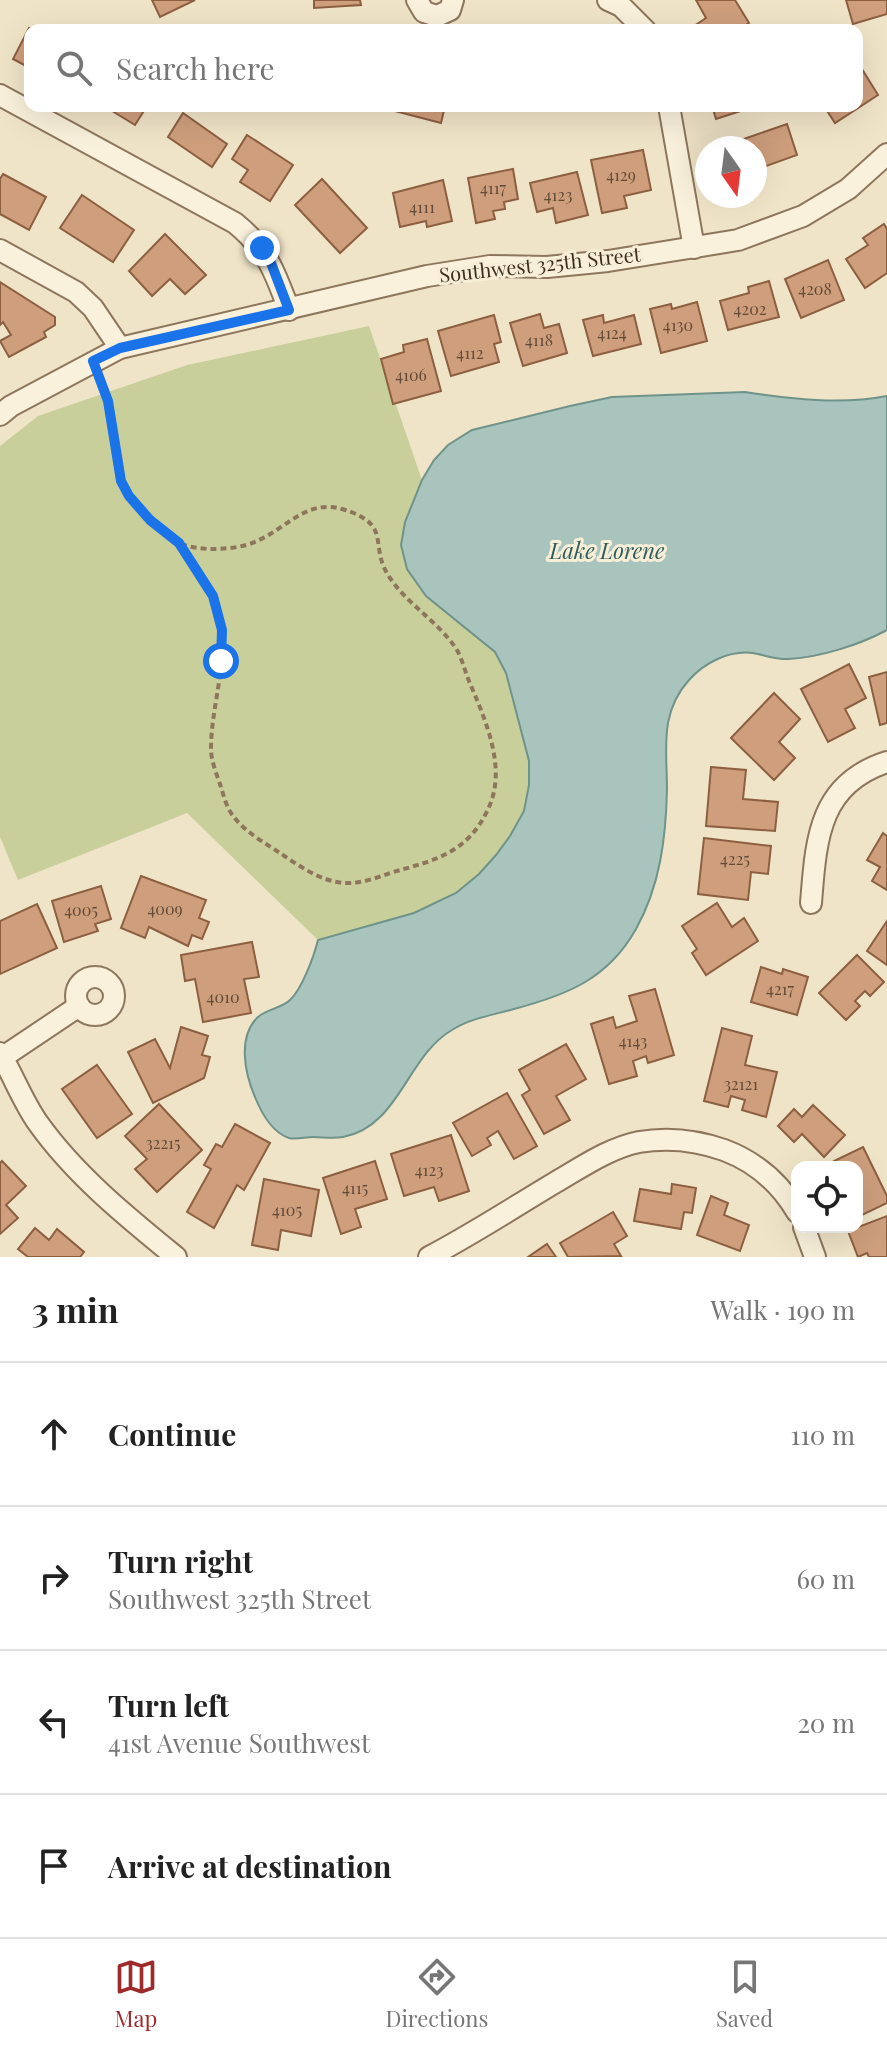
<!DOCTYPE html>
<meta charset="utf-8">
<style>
body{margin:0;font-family:"Playfair Display",serif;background:#f2f2f2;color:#222}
.controls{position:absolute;right:24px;bottom:24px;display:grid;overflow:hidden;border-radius:16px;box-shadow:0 8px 32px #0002}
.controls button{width:72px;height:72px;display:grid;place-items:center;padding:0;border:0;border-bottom:2px solid #e0e0e0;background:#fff;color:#222;font:40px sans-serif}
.compass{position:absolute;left:695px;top:136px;width:72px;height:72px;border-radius:50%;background:#fff;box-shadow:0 8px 32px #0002;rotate:166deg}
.stop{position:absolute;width:24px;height:24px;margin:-18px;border:6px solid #1a73e8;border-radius:50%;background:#fff}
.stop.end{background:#1a73e8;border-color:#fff;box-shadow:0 2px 8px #0008}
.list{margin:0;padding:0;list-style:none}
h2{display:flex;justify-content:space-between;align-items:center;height:104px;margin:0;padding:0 32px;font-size:34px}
h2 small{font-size:26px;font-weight:400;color:#767676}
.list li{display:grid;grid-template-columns:52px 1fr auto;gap:24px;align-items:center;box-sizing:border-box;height:144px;padding:0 32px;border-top:2px solid #e0e0e0}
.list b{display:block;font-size:30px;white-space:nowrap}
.list p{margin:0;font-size:26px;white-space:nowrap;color:#767676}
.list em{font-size:26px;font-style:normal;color:#767676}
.icon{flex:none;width:44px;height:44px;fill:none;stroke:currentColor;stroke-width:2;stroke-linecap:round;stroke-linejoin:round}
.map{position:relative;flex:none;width:887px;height:1257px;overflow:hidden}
.search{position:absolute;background:#fff;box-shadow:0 8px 32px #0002;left:24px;right:24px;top:24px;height:88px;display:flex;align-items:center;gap:20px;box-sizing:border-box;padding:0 28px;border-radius:16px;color:#767676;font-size:30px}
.sheet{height:680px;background:#fff}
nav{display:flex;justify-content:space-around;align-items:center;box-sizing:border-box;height:112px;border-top:2px solid #e0e0e0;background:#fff;font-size:22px;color:#767676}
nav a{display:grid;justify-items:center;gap:4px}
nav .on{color:#9e2a2b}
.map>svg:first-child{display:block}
</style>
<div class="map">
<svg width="887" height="1257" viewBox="0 0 887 1257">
<rect width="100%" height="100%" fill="#f0e4c8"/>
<polygon fill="#c9cf9b" points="369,326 422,480 405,522 426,596 483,641 495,652 506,673 529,761 529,785 524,811 510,836 496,855 479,874 456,893 414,913 318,940 187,813 18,880 0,837 0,446 38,416 187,365"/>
<path fill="#a9c4bc" stroke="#6f938a" stroke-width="2" d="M745,392C792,399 840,405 887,396V630C859,645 821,657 789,659C776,660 765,655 753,653C729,650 704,663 689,680C659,713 667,750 667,789C666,838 660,886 636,929C608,979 567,995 514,1009C493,1015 471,1018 452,1030C407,1056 399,1127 343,1137C333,1139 322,1137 313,1137C306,1137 295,1140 289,1138C271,1132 261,1112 255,1097C245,1074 237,1037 258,1017C267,1009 282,1008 290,1000C302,989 314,956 318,940L414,913L456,893L479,874L496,855L510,836L524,811L529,785V761L506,673L495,652L426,596L407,569L401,545L405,522L422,480L434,460L448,445L472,430L570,406L612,397Z"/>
<g fill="#cf9f7d" stroke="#8d5f41" stroke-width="2">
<polygon points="152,0 195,0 160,17"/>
<polygon points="314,0 360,0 361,5 314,8"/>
<polygon points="696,0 735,0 749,23 738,30 696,30 694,26 706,18"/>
<polygon points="846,0 887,0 887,14 853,24"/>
<polygon points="29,28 33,30 30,30 30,68 13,59"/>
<polygon points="857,61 878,95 835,123 824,106 857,106"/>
<polygon points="104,106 147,106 135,125"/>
<polygon points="387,106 445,106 441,123 387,109"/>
<polygon points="712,106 756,106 716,119"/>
<polygon points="183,113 227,144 212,167 168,137"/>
<polygon points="787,124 797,155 755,170 755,148 740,148 738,141"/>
<polygon points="247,135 293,165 270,201 240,182 248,170 232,159"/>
<polygon points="643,150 651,190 624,196 627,208 602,213 591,160"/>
<polygon points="513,169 518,199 504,202 505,209 493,211 495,219 476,223 468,178"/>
<polygon points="577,172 588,215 556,223 553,208 537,212 530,183"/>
<polygon points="3,174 46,197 29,230 0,214 0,179"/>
<polygon points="322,179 367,228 340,253 295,205"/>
<polygon points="443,180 452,221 427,227 426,221 400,227 393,193"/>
<polygon points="82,195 134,230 113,262 60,228"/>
<polygon points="884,224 887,229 887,273 865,288 846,259 868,245 863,238"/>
<polygon points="165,234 206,275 185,294 170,279 152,296 129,271"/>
<polygon points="828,260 844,300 801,318 785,279"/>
<polygon points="769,281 779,317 728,330 720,301 749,293 748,287"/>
<polygon points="0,282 55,317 55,325 44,332 46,337 9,357 0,341 11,335 3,322 0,325"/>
<polygon points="697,302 707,341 661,353 650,309 671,304 672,309"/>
<polygon points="540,314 544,328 559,324 567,353 523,366 510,323"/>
<polygon points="494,315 501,342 494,344 499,362 451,376 438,331"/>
<polygon points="603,315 604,323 634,315 641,344 593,356 583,320"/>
<polygon points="427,339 441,391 393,404 381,359 404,352 403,345"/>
<polygon points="849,664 866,698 845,709 855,728 828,742 801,689"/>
<polygon points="887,672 887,723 880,725 869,677"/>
<polygon points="774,693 800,719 779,742 795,758 774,780 731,738"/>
<polygon points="711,767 746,770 743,799 778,802 775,831 706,826"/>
<polygon points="883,833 887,836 887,890 872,881 880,867 867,860"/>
<polygon points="704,838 771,846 768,874 751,872 748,900 698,894"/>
<polygon points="141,876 206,900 199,918 209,922 202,939 192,935 188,946 149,927 145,938 121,928"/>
<polygon points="101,886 111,919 95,924 98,931 64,942 52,901"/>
<polygon points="717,903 732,927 744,918 758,941 706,975 692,953 697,949 682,926"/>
<polygon points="37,904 57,948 0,974 0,921"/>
<polygon points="887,921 887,965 867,951"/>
<polygon points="252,942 259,977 244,979 251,1013 203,1022 195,979 185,981 181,955"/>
<polygon points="857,955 884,982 870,996 865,991 855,1001 860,1006 846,1020 819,993"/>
<polygon points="761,967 782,974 783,969 808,977 797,1015 751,1002"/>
<polygon points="655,989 674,1055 648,1063 646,1056 633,1061 637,1076 609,1084 591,1024 613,1017 616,1028 637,1021 629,996"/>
<polygon points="181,1027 208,1036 202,1055 210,1057 204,1078 153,1103 128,1052 155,1039 170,1068"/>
<polygon points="722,1028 752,1036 745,1065 777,1072 766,1117 742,1110 745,1100 731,1096 728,1107 704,1101"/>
<polygon points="566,1044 586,1079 556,1096 570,1120 544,1134 522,1095 530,1090 519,1070"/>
<polygon points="97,1065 132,1114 97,1138 62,1089"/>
<polygon points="507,1093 537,1146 514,1159 498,1131 487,1138 491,1145 472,1156 453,1123"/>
<polygon points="159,1104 202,1150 157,1192 135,1169 147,1159 125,1136"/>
<polygon points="813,1105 845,1135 824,1157 802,1134 794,1142 778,1126 794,1109 802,1117"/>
<polygon points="235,1124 270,1143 244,1190 237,1185 214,1228 187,1212 211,1169 204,1165 216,1144 222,1147"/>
<polygon points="451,1135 469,1191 439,1201 434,1187 404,1196 391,1154"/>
<polygon points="863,1147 887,1196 887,1203 860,1216 857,1209 857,1167 836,1167 834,1161"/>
<polygon points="2,1161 26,1186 6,1205 18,1218 0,1234 0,1163"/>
<polygon points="375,1161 387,1199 355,1209 361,1227 341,1234 323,1178"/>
<polygon points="264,1179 319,1190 311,1236 281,1230 278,1250 252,1245"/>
<polygon points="672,1184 696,1188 692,1213 684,1212 681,1229 634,1221 640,1189 671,1194"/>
<polygon points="711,1196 728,1203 724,1215 749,1225 740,1251 697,1235"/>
<polygon points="613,1212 627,1236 614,1244 621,1256 568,1257 560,1243"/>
<polygon points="887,1216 887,1257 869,1257 867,1253 858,1257 848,1231"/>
<polygon points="35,1228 49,1240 57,1229 84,1252 80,1257 28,1257 18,1249"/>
<polygon points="547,1244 556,1257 528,1257"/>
</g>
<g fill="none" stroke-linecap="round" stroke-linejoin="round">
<defs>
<g id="street">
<polyline points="417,0 424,12 437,16 450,10 453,0"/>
<polyline points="608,0 621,6 645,30"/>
<path d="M0,95L235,223C267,249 275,272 289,310"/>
<polyline points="669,106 694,248"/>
<polyline points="0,250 76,292 93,308 120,348"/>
<polyline points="0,415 11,406 120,348 427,276 490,266 547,267 608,261 738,240 803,216 848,189 887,154"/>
<path d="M811,903C816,841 818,784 887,762"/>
<circle cx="95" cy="996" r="19"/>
<path d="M0,1053C13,1075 23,1102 38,1123C75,1175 127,1217 176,1257"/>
<polyline points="3,1057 79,1006"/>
<polyline points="804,1227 815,1257"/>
<path d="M429,1257C473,1234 514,1207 556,1182C582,1167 609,1148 639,1142C668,1137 696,1140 724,1150C756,1162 780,1183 797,1212"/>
</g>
</defs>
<use href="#street" stroke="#8d765c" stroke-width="24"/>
<path stroke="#8d765c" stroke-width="4" stroke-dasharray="6 4" stroke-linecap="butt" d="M102,381C110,404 114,428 118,452C120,467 120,483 129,496C140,513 159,530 176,541C185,547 197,548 208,549C224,549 244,548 259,540C288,527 307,499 342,509C395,525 367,545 390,578C408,605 439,622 457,650C462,659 465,671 469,681C485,719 507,767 489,807C468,854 435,860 390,873C376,878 360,884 345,883C322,882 299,866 280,853C265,843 245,832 234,817C227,809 224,797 221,787C217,775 211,761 211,749C211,705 229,661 220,618C214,590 194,567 179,543"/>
<use href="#street" stroke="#faf1dc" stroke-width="20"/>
</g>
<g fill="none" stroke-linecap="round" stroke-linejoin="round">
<polyline stroke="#1a73e8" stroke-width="10" points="221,661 222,630 213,596 179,543 150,520 129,496 121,481 108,401 93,361 120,348 289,310 271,263 262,248"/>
</g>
<g text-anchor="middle" stroke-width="6" stroke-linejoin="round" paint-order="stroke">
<g font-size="16" fill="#624a37">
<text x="621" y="181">4129</text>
<text x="493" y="194">4117</text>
<text x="558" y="201">4123</text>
<text x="422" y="213">4111</text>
<text x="815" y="295">4208</text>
<text x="750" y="315">4202</text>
<text x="678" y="331">4130</text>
<text x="612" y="339">4124</text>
<text x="539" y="346">4118</text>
<text x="470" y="359">4112</text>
<text x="411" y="381">4106</text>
<text x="735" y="865">4225</text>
<text x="165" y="915">4009</text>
<text x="81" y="916">4005</text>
<text x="780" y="995">4217</text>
<text x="223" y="1003">4010</text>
<text x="633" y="1047">4143</text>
<text x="741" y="1090">32121</text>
<text x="163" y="1149">32215</text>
<text x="429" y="1176">4123</text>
<text x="355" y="1194">4115</text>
<text x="287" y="1216">4105</text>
</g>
<g font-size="20" fill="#3d2e20" stroke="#f7eed8">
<text transform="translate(540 265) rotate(-6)" y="7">Southwest 325th Street</text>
</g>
<g font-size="22" font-style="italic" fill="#2f5d5a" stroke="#f7eed8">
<text x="607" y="559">Lake Lorene</text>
</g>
</g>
</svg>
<div class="controls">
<button><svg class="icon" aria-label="locate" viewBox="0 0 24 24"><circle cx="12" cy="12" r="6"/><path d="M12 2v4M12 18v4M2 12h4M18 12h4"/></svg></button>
</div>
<svg class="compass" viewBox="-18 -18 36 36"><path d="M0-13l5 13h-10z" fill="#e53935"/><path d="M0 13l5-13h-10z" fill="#767676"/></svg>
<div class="stop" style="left:221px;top:661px"></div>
<div class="stop end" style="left:262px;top:248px"></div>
<div class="search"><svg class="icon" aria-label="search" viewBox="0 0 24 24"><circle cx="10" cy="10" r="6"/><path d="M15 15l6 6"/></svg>Search here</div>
</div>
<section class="sheet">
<h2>3 min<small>Walk · 190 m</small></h2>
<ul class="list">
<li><svg class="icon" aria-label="ahead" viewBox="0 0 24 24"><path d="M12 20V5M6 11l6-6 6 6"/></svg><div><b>Continue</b></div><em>110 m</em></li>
<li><svg class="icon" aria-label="right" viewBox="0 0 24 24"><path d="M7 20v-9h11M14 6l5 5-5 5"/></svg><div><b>Turn right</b><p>Southwest 325th Street</p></div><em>60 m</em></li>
<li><svg class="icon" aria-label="left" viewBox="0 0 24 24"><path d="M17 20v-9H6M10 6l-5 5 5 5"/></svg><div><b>Turn left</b><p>41st Avenue Southwest</p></div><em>20 m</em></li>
<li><svg class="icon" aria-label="arrive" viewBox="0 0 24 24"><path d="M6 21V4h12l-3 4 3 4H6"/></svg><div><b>Arrive at destination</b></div></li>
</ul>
</section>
<nav>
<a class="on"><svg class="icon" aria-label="map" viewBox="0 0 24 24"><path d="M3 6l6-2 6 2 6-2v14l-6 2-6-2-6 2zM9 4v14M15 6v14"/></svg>Map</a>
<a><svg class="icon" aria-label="directions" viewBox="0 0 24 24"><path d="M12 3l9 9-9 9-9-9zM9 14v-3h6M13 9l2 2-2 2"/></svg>Directions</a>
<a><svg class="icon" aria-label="saved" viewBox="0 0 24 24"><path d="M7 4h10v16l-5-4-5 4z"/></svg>Saved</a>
</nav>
